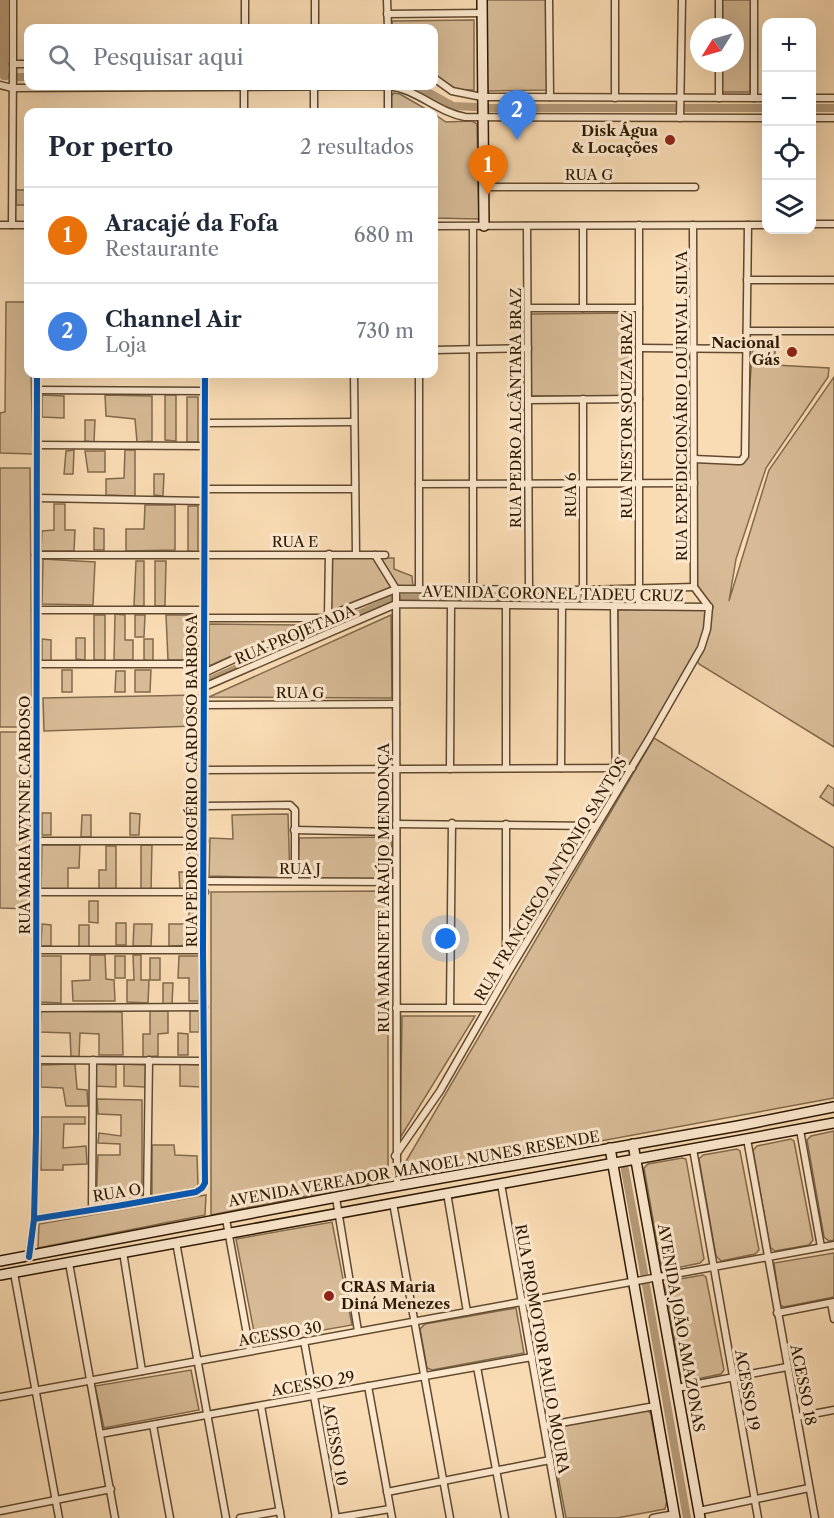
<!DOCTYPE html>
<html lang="pt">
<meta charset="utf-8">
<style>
body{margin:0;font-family:"Libre Caslon Text",serif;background:#f6f6f7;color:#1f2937}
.controls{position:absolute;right:18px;top:18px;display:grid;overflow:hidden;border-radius:12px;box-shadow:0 6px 24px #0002}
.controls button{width:54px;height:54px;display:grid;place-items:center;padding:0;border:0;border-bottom:2px solid #e0e1e3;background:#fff;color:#1f2937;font:30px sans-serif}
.compass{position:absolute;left:690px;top:18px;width:54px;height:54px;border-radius:50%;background:#fff;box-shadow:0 6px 24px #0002;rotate:233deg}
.you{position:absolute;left:446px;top:939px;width:21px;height:21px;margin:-15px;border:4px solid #fff;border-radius:50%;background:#1a73e8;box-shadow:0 0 0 9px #1a73e833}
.badge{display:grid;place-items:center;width:39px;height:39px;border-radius:50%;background:#8f2418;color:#fff;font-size:20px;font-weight:700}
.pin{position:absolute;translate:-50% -50px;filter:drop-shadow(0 2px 3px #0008)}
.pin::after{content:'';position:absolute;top:32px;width:21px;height:18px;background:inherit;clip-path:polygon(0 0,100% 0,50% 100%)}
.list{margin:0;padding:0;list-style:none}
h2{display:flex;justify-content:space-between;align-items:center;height:78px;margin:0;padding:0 24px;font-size:26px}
h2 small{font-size:20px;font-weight:400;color:#747a83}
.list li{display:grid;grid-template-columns:39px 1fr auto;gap:18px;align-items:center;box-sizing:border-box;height:96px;padding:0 24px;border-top:2px solid #e0e1e3}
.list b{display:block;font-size:22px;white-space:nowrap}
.list p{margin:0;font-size:20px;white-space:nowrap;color:#747a83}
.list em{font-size:20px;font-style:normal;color:#747a83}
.icon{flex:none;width:33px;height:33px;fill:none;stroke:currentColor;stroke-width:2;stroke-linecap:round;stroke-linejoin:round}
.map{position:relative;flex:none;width:834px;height:1518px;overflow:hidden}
.search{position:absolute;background:#fff;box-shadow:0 6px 24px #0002;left:24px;top:24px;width:414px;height:66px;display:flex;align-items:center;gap:15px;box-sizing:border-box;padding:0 21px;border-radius:12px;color:#747a83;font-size:22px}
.panel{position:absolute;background:#fff;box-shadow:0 6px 24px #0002;left:24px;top:108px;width:414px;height:270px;border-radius:12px}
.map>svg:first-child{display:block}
</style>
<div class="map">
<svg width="834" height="1518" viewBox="0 0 834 1518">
<rect width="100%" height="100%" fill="#fadcb4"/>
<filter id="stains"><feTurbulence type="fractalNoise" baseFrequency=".00333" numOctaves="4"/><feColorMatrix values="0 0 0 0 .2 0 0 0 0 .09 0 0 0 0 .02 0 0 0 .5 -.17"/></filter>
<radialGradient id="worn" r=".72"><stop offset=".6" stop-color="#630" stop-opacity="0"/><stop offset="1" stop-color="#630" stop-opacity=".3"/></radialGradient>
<g fill="#d7bb96" stroke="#826a4c" stroke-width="1.5">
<polygon points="487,0 547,0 547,90 487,91"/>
<polygon points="722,0 751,0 750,92 722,92 722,63 735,63 735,27 722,27"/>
<polygon points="474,20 474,90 458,90 434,75 434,28 392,28 392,21"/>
<polygon points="394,93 400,94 431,112 390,112 390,97"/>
<polygon points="434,114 446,122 472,121 477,124 479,219 434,218"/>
<rect x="16" y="190" width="12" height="15"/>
<polygon points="6,302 28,302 28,374 31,374 33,454 0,453 0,413 5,412"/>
<polygon points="634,313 635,396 531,396 531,314"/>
<polygon points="775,338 775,365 829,368 828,377 766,468 736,559 729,601 769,470 834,377 834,747 699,664 696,658 632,768 616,768 618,610 709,607 694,587 694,459 738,461 745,456 753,340"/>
<polygon points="42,395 64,396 64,418 42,417"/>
<polygon points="105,395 152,396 152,441 137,442 135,419 106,416"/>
<polygon points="165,395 176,395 176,441 165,440"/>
<rect x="187" y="397" width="11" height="45"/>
<polygon points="85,420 95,420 94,442 85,441"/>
<polygon points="74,450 73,474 64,474 66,451"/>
<polygon points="125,450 135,450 135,496 106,495 106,479 124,478"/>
<polygon points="85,451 105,451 105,472 88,472"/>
<polygon points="0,468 30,468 32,727 0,727"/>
<polygon points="154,474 164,474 163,496 154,495"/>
<polygon points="54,504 65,504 65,530 75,530 74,551 41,551 42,531 54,530"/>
<polygon points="145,505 175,505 175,550 126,551 126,529 144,529"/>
<polygon points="188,506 198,506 198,552 188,551"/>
<polygon points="94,528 104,529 104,550 94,550"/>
<polygon points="331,558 394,558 394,569 412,576 413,586 395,586 331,611"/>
<polygon points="43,559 95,562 93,605 42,604"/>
<polygon points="136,561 144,561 144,606 134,606"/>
<polygon points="155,561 166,561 165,606 155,606"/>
<polygon points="115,614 125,615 125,640 133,640 133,660 114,660"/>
<rect x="94" y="615" width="11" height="45"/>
<polygon points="135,615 145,615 144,637 135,637"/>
<polygon points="166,615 199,615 199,660 168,660"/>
<polygon points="391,615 392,698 209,697"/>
<polygon points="209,624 300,625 301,625 209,666"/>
<polygon points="76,638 85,638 85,660 76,659"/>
<polygon points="42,639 51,640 51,661 42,661"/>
<polygon points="144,639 153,639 153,661 144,660"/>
<rect x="62" y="670" width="10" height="22"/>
<polygon points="135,670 151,670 150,692 135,692"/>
<polygon points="116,671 125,671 125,692 115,692"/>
<polygon points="198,695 195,726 44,731 43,698"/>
<polygon points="0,732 31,732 29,909 0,908"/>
<polygon points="654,738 834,848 834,1098 405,1177 405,1163"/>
<polygon points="828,785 834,789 834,806 820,797"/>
<rect x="188" y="812" width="10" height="22"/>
<rect x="42" y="813" width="9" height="22"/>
<polygon points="130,813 140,814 139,835 130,835"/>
<polygon points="288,814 290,878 209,876 210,838 233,839 232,815"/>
<polygon points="82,815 91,815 91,837 81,837"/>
<polygon points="392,837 391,881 298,877 299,838"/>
<polygon points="189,844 200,845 199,890 180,890 179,872 189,872"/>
<polygon points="42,845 80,845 79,868 68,868 68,891 41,890"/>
<polygon points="141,845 152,845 151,891 141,891"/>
<polygon points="106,846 116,846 116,891 99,890 99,870 106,870"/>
<polygon points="388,891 388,1180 211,1215 211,892"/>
<polygon points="189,900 199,900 199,945 169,946 169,924 189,924"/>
<polygon points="89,901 98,901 98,923 89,922"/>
<rect x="116" y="923" width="10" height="22"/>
<polygon points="42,924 51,925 51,946 41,946"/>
<polygon points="134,924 152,924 151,946 133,946"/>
<rect x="79" y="925" width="10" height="22"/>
<polygon points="90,955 105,955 106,979 114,980 115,1001 73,1001 72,981 90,980"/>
<polygon points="133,955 141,955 141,980 149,980 148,1003 127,1002 127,980 134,980"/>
<polygon points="40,956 61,956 61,1003 40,1002"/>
<rect x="115" y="956" width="10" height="22"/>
<polygon points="179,956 201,956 199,1001 189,1001 189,978 178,978"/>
<rect x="150" y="958" width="10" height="22"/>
<polygon points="163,983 173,983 172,1004 163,1004"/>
<polygon points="41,1011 122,1012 123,1055 99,1055 99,1034 80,1033 79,1057 71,1056 70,1033 40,1032"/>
<polygon points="150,1011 168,1011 168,1033 158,1034 158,1056 143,1057 143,1034 150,1034"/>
<rect x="190" y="1011" width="9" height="21"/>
<polygon points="402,1016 475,1016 400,1138"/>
<polygon points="178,1033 188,1034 188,1055 178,1055"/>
<polygon points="75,1064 77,1089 87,1090 88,1106 66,1106 63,1088 41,1087 41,1065"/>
<polygon points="94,1064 116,1065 116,1087 94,1086"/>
<polygon points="124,1064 146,1065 145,1087 124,1086"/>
<polygon points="180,1064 202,1065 202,1087 180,1086"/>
<polygon points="97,1099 142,1100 142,1198 96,1205 98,1155 120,1155 120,1144 98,1143 99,1133 121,1136 121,1115 98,1114"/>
<polygon points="41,1117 85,1117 85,1124 64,1124 63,1148 86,1146 87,1164 63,1165 63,1170 41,1170"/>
<polygon points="834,1131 834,1240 829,1241 824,1237 807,1140 811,1136"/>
<polygon points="791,1139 794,1141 813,1240 809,1245 775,1251 770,1247 753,1150 757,1146"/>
<polygon points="152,1145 174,1145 175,1155 197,1156 198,1187 152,1197"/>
<polygon points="737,1149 740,1151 759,1250 755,1254 721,1261 716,1256 699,1159 703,1155"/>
<polygon points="682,1158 686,1159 704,1259 700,1263 667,1270 661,1265 644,1168 648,1164"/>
<polygon points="206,1195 205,1215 38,1248 39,1224"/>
<polygon points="332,1222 352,1325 256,1342 236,1239"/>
<polygon points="834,1253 834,1297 784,1307 780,1305 774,1263"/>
<polygon points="703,1275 706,1277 724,1370 721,1374 687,1381 681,1376 665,1285 668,1281"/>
<polygon points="516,1308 524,1353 432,1370 427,1368 420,1329 425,1324"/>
<polygon points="191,1370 199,1410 104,1428 95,1386"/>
<polygon points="646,1411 650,1412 651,1415 667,1501 665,1509 617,1518 566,1518 550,1433 556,1427"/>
</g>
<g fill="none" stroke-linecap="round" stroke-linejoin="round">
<g stroke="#b49977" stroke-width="8">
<polyline points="4,0 4,76 6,76"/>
<polyline points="16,77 28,77"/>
<polyline points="417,86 453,106 476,107"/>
<polyline points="489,108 674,108"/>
<polyline points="686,108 766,108"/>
<polyline points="812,108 834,108"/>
<polyline points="403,598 483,599"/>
<polyline points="496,599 637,598"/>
<polyline points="208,681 391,600"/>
<polyline points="625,1170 644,1273"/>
<polyline points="646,1285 687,1518"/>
</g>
<defs>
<g id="street">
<polyline points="13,0 13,64"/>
<polyline points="245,0 245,28"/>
<polyline points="315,0 315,28"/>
<polyline points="387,0 388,28"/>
<polyline points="549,0 550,97"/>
<polyline points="754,0 754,98"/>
<polyline points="387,14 483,13"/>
<polyline points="719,27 719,0"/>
<polyline points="434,78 452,91 482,97 766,98"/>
<path d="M0,85L12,88L388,86C417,89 437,112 465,117L766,118"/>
<polyline points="314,86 314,112"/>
<polyline points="615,98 615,0"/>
<polyline points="719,98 719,63"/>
<polyline points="812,98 834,98"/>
<polyline points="244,112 244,86"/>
<polyline points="388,112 388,86"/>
<polyline points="680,118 682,0"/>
<polyline points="812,118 834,118"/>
<polyline points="483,187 695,187"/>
<polyline points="812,224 834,224"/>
<polyline points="0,225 28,225"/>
<polyline points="12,225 13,64 28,64"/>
<polyline points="639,225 639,606"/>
<polyline points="693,225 694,587"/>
<polyline points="434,226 766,225"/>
<polyline points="527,226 529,589"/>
<polyline points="583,226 583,308"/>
<polyline points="747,280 834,280"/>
<polyline points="528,308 639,308"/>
<polyline points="747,331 834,331"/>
<polyline points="639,348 747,349"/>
<polyline points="434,350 528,348"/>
<polyline points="354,374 356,554"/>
<polyline points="419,374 419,589"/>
<polyline points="37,390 205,391"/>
<polyline points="528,400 639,399"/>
<polyline points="205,423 354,422"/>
<polyline points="38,445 204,446"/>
<polyline points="694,459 738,461 741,461 745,456 748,225"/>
<polyline points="419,484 694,483"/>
<polyline points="205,489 354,489"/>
<polyline points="37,498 204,501"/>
<polyline points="36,555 385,555"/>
<polyline points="375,555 396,589"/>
<polyline points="694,587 709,607"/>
<polyline points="396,589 397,1186"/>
<polyline points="473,589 473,226"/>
<polyline points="583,590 583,399"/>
<polyline points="614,606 616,791"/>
<polyline points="36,610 204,610"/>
<polyline points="328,616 329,554"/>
<polyline points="204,618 320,618"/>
<polyline points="37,664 204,664"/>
<polyline points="204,673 328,616 396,589 583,590 694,587"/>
<polyline points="204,687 396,604 709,607"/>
<polyline points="204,705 396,704"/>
<polyline points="506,768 506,605"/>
<polyline points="561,768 562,605"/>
<polyline points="450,769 451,605"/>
<polyline points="203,770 632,768"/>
<polyline points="203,806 290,805 295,810 295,881"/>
<polyline points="396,824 596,826"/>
<polyline points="294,830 396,832"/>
<polyline points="37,841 204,841"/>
<polyline points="204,881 396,882"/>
<polyline points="37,892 205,892"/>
<polyline points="36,950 203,950"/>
<polyline points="506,976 506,824"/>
<polyline points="450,1007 452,823"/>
<polyline points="36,1008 204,1007"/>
<polyline points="396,1008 487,1008"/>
<polyline points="36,1060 204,1061"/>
<polyline points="800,1130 821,1247"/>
<polyline points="747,1139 815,1518"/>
<polyline points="693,1149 758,1518"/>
<polyline points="395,1156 440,1091 506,976 650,737 701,648 707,629 709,607"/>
<polyline points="501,1184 560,1518"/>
<polyline points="447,1193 467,1312"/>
<polyline points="336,1198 358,1331"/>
<polyline points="147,1201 149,1060"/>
<polyline points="393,1203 450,1518"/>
<polyline points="92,1209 93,1060"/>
<polyline points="34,1219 117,1206 196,1192 202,1188 205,1183 203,950 205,374"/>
<polyline points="226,1219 250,1351"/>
<polyline points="176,1242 226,1518"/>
<polyline points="123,1252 142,1371"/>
<polyline points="29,1256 34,1219 36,1134 37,374"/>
<polyline points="69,1263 115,1518"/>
<polyline points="14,1273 59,1518"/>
<polyline points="831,1303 834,1319"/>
<polyline points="777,1313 834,1302"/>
<polyline points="304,1341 336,1518"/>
<polyline points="477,1367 505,1518"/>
<polyline points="368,1386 392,1518"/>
<polyline points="677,1388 787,1367"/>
<polyline points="0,1397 834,1245"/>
<polyline points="261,1406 281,1518"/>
<polyline points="797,1417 834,1410"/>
<polyline points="153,1425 170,1518"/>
<polyline points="544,1426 655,1406"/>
<polyline points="100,1434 532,1357"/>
<polyline points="387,1492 550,1460"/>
<polyline points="0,1511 111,1489"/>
<polyline points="699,1511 809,1488"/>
<polyline points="240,1518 280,1511"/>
<polyline points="335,1518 390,1509"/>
<polyline points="653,1518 675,1514"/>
</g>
<g id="secondary">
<polyline points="482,0 484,226"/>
<polyline points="633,1144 700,1518"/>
<polyline points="610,1148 675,1518"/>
<polyline points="0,1261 379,1189 738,1126 834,1107"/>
<polyline points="0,1275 834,1123"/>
</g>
</defs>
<use href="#street" stroke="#60492e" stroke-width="9"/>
<use href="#secondary" stroke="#2c1801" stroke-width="12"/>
<use href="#street" stroke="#fce8ce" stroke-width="6"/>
<use href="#secondary" stroke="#fce8ce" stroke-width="9"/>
<defs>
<g id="cycleway">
<polyline points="34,1219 117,1206 196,1192 202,1188 205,1183 203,950 205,374"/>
<polyline points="29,1257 34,1219 36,1134 37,374"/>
</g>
</defs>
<use href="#cycleway" stroke="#fce8ce" stroke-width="10"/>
<use href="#cycleway" stroke="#0057b8" stroke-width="6"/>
</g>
<g fill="#8f2418" stroke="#fce8ce" stroke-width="2">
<circle cx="670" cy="140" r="6"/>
<circle cx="792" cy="352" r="6"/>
<circle cx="329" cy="1296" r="6"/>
</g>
<g text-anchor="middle" stroke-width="6" stroke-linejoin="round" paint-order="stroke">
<g font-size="15" font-weight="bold" fill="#2c1801" stroke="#fce8ce" text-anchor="end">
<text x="658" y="136">Disk Água<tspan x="658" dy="17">&amp; Locações</tspan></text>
<text x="780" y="348">Nacional<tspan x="780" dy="17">Gás</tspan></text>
<text x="341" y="1292" text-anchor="start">CRAS Maria<tspan x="341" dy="17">Diná Menezes</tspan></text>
</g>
<g font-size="15" fill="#2c1801" stroke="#fce8ce">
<text x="589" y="180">RUA G</text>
<text transform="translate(682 406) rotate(-90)" y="5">RUA EXPEDICIONÁRIO LOURIVAL SILVA</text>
<text transform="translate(516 408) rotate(-90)" y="5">RUA PEDRO ALCÂNTARA BRAZ</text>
<text transform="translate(627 416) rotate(-90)" y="5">RUA NESTOR SOUZA BRAZ</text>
<text transform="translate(571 495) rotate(-90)" y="5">RUA 6</text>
<text x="295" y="547">RUA E</text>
<text transform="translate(553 594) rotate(1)" y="5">AVENIDA CORONEL TADEU CRUZ</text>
<text transform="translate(295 635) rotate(-23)" y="5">RUA PROJETADA</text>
<text x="300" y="698">RUA G</text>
<text transform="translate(192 781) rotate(-90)" y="5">RUA PEDRO ROGÉRIO CARDOSO BARBOSA</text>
<text transform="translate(25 815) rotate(-90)" y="5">RUA MARIA WYNNE CARDOSO</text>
<text x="300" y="874">RUA J</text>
<text transform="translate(551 879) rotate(-59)" y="5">RUA FRANCISCO ANTÔNIO SANTOS</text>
<text transform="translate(384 888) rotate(-90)" y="5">RUA MARINETE ARAÚJO MENDONÇA</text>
<text transform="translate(414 1169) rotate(-10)" y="5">AVENIDA VEREADOR MANOEL NUNES RESENDE</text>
<text transform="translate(117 1193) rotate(-9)" y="5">RUA O</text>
<text transform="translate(681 1328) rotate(80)" y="5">AVENIDA JOÃO AMAZONAS</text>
<text transform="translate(280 1334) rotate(-10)" y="5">ACESSO 30</text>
<text transform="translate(542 1349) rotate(80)" y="5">RUA PROMOTOR PAULO MOURA</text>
<text transform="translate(313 1384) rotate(-10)" y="5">ACESSO 29</text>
<text transform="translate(803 1385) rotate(79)" y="5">ACESSO 18</text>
<text transform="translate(747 1390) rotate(80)" y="5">ACESSO 19</text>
<text transform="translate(335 1445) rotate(80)" y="5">ACESSO 10</text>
</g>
</g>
<rect width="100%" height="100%" filter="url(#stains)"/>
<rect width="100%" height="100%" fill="url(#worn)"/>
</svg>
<div class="controls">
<button>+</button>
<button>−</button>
<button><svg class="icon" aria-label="locate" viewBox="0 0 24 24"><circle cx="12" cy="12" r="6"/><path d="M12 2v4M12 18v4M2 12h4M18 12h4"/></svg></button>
<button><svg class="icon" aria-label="layers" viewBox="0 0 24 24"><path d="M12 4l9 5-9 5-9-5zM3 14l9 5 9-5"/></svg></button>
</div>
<svg class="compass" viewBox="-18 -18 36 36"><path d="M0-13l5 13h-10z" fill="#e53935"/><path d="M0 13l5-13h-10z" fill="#747a83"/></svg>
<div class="you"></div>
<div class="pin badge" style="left:488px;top:195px;background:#e8710a">1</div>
<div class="pin badge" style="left:517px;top:140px;background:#3f7fe0">2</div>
<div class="search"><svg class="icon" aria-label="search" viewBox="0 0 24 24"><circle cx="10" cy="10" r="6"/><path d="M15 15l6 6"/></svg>Pesquisar aqui</div>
<section class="panel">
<h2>Por perto<small>2 resultados</small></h2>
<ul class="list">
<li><span class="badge" style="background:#e8710a">1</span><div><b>Aracajé da Fofa</b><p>Restaurante</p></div><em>680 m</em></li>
<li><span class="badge" style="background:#3f7fe0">2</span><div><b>Channel Air</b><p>Loja</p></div><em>730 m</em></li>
</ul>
</section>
</div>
